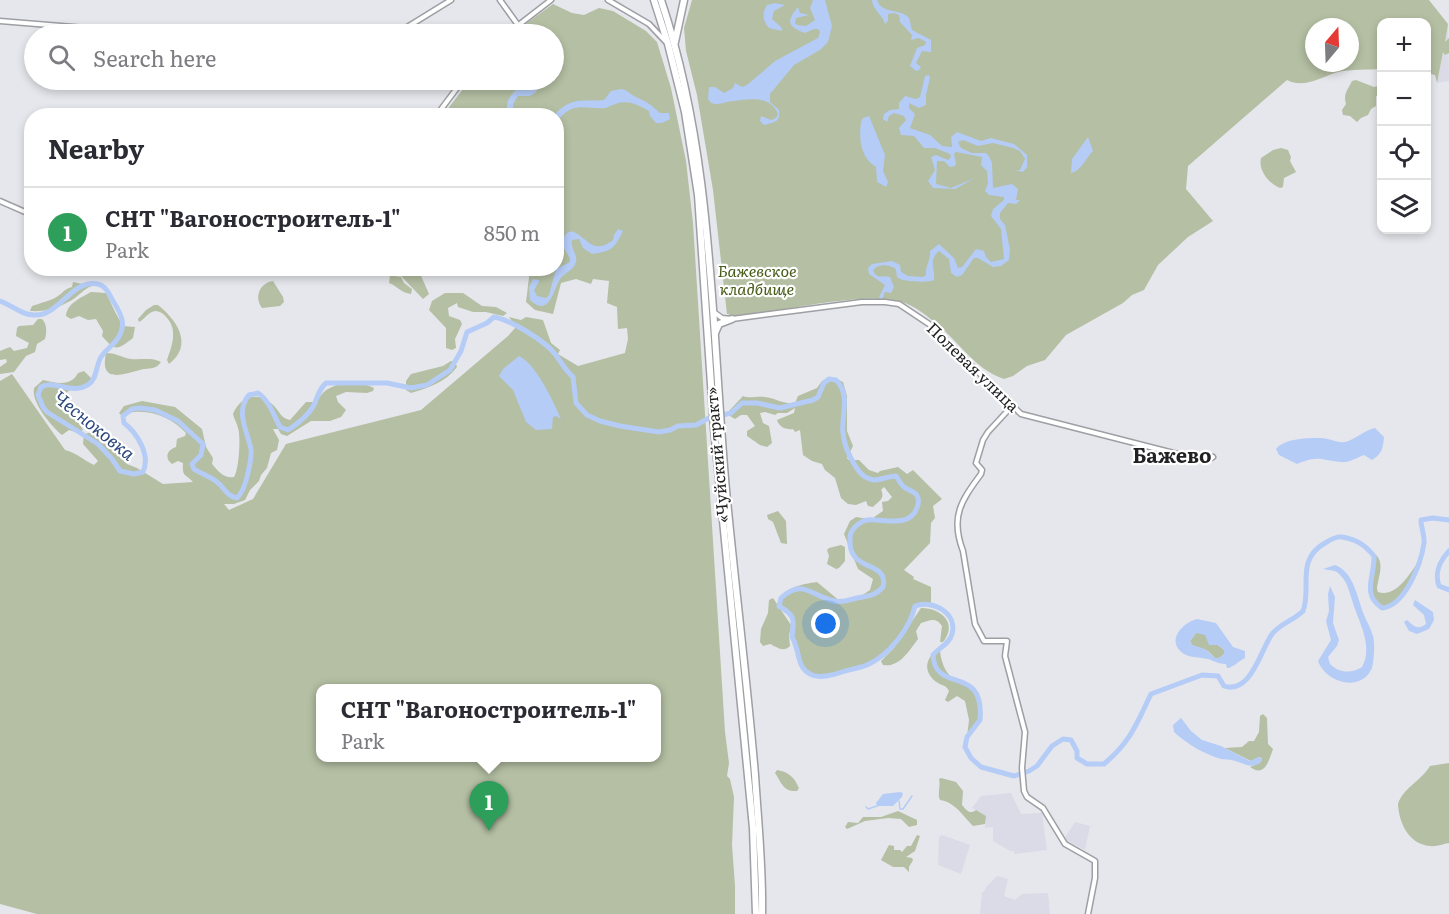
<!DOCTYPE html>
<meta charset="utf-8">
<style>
body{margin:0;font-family:Literata,serif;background:#f2f2f3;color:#2b2b33}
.controls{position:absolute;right:18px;top:18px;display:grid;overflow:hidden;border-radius:12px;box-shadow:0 3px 9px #0003}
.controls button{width:54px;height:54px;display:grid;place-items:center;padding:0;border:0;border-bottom:2px solid #e1e1e2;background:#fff;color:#2b2b33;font:30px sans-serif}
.compass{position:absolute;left:1305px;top:18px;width:54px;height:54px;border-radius:50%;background:#fff;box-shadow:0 3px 9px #0003;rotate:19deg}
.you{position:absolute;left:826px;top:624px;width:21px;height:21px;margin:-15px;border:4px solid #fff;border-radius:50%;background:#1a73e8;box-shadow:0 0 0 9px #1a73e833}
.badge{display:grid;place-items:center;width:39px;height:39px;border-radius:50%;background:#885300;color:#fff;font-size:20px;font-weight:700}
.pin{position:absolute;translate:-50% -50px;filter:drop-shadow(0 2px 3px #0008)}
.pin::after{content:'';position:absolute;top:32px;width:21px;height:18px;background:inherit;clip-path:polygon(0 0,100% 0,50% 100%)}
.popup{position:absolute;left:316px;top:684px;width:345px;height:78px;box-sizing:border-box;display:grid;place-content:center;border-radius:12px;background:#fff;filter:drop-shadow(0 2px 4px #0005);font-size:20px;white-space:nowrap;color:#7c7c81}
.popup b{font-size:22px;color:#2b2b33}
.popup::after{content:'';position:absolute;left:50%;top:100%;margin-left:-12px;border:12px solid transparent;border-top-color:#fff}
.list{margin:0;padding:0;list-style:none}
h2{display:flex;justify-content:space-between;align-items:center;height:78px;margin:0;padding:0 24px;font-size:26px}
h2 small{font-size:20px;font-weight:400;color:#7c7c81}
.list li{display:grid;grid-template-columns:39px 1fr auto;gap:18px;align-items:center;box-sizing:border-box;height:90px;padding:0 24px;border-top:2px solid #e1e1e2}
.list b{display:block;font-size:22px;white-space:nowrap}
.list p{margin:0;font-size:20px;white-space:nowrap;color:#7c7c81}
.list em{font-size:20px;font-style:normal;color:#7c7c81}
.icon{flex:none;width:33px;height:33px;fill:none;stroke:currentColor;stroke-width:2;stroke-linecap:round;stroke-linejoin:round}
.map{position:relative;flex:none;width:1449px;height:914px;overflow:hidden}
.search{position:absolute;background:#fff;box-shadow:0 3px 9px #0003;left:24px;top:24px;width:540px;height:66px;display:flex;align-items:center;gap:15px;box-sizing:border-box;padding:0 21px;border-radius:33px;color:#7c7c81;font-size:22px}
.panel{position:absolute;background:#fff;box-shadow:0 3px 9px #0003;left:24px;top:108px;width:540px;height:168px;border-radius:24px}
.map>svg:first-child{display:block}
</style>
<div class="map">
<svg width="1449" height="914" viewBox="0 0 1449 914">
<rect width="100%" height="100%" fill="#e6e7ec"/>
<g fill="#dadbe7">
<polygon points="1448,24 1449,81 1437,83"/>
<polygon points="1011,793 1021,814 1042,813 1047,850 1014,854 1014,851 1010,851 993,841 993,827 985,828 986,816 972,808 981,796"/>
<polygon points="1075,822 1090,826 1085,850 1064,839"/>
<polygon points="942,835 970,845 961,874 938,865 939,837"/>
<polygon points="997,876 1008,879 1004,896 1015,900 1022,894 1048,893 1050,914 980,914 982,892 984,892 986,887"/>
</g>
<g fill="#b4bfa3" fill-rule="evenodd">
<path d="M692,0H1429L1448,24L1445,42L1449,38V53L1445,55L1443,52L1437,83L1435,75L1427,73L1426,22H1382L1381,69C1368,70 1351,69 1338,72C1321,77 1304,89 1287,80L1188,166L1186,189L1213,221L1188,237L1158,265L1144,290L1132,295L1123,303L1066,335L1045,360L1027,366L1013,376L1004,379C976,370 959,342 937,324C927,316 915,306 902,302C863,291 781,311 739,317L727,314L713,190L697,95L686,51L684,28ZM1314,27H1350V63H1314Z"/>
<path d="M553,4L572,13L584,15L599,8L613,11L646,31L657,42L671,88L686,161L693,223L725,732L729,763L727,776L730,779L734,797L732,845L735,886V914H37L0,904V381L12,374L65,450C77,453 83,460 94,465L98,461L83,444L84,434L94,432L127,464L137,468L163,484L193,482C185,473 182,477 183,463L178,461L172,464C164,458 167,450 176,447L177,439L185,436L186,433C173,419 154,410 134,412C129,412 127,416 121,415L119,413L124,406L142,401L175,407L202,429L206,447L213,458L212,464C218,471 224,479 234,477C239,470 241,436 238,428C237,423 234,419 233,414C240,396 258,391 272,404C280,411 280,418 290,420L306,402H316C319,399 321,394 325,391C339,381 360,381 374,388L373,391L367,393L346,392L336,396L338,402L346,410L341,417L330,421H311L287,436L281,434L278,429H273L279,440L277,450L271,453L267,468L261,475L259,481L250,490L245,500L234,504H224L229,510L253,499L286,444L421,410L508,336L516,327L509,317L521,320L526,317L543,320L551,343L560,350L558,354L578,366L625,353L628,339L627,328L618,329L617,307L607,303L609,281L593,279L591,284L576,279L561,283L553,314L535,310L526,302L530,269L556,268V116L443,115L470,80H554V34H512ZM321,688H657V758H321Z"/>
<path d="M1356,80L1374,87L1382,85L1381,96H1376V106L1371,109L1368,115L1361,118L1357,122L1350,116L1343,115L1342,110L1346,104C1343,93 1348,90 1352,81Z"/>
<path d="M1281,148L1288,150L1291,157L1290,161L1296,172L1284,178L1283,187L1280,188C1269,184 1258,170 1261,158L1273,150Z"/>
<polygon points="400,269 418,269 429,294 423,299 402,277"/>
<path d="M390,275L401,277L404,283L412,289L411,294C401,293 397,286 389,283Z"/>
<path d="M273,281L283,297L284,302L280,306L262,308C254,298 259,283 273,281Z"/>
<path d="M73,282L92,286C83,289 79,296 72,300C58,308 45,312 30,311L32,306C40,303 51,301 58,296C64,292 64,289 72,287Z"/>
<path d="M91,292L106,293C111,303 116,315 123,326L135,327L133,338C117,350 116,352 102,336L103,331L96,319L88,320L79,316L71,319L66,316C67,303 81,298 91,292Z"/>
<polygon points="463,293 482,306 496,307 507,313 503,316 486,312 473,312 458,307 457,303 448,308 449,316 460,320 462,324 455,339 456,348 452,350 446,348 446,328 429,310 432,301 445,293"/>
<path d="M154,305H158C177,320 194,345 169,364L167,360C172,346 178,330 167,318C164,314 160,311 155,311C148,312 145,319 139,322L138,319L146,310Z"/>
<path d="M38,319H42C47,324 47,332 45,339L37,344L35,352L26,356L14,372L0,374V367L7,362L6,359L0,360V351L10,347L14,351L27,348L29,343L16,336L17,328L19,326L33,325Z"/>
<path d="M106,353C117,353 123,358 131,359C141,360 152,357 161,362C156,369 152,368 144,369C125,373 99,386 106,353Z"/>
<path d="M451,361H455L457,367C446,382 428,388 411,393L406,390V381L411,374L443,366Z"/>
<path d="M84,371L92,379C86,390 78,385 70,390C66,392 63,397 59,400L58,403C65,413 78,418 83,430L78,433L69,430L62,435C51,426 31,402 34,388L43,380C56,383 71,387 78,373Z"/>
<path d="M832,377L843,382L847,396V431L853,446L847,458L849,460H859L869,470L878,473L880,471L898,467L907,474L913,470L942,499L933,506L935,518L931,523L930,543L904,570L914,577L913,579L931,587V606L920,604L915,606C910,628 890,654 870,664C861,668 851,669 842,672C834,675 818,679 810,674C796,667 800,649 792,637C794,619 796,616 779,606C779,588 803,584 817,582L841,602L858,598L870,590L873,579L858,569L844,534L850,521L856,517L875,520L874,517L883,511L882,502L888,501L892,497L884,487L881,490C886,499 877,502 873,507L868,506L866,501L856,505L848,504L841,498L835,478L825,470L822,464L812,461L803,455L800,430L795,432L793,429C786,430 779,427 777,420L794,413L795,408L787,413H778L775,415L765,412L760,413L763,423L769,426L772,443L767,447L760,445L747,436V431L755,426L747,415H741L735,419L730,416L729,411L743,396C750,399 756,396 764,397C776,398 781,404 795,403L798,396L817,388L822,381Z"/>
<polygon points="778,511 786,521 787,544 781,543 773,522 768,519 767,515"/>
<polygon points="841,545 845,547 845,561 839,568 836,569 827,564 829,556 827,550 829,548"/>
<path d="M1376,555C1385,564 1378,577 1377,589L1378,592C1397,598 1411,572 1420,559C1415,577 1403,606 1382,608C1361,594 1375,576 1374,556Z"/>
<path d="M773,598L791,625L789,636L790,646C783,653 777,647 770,644L763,646L760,642L761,629L768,613L769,600Z"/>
<path d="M921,608C942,608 958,624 943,642H940L942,626C936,617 930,620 921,623L916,631L918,639C909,651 899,668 883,665L881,661L894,648Z"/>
<polygon points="1196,633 1203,633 1224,650 1224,654 1219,658 1215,658 1208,651 1192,645 1190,641"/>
<path d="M940,648C940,660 945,674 956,681C960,683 966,682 970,685C981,692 981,709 980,720L967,737L969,720L965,701L957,696L948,702L945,700L949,691C946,685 943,686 938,683C921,672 926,656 940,648Z"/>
<path d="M1263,714L1267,718L1268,744L1273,749C1269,760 1265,778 1250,767L1260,763L1262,758L1259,757L1251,761L1225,748L1242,747L1249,741H1254L1259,732L1260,716Z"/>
<path d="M1449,763V843C1443,844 1436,847 1430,846C1408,844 1399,822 1398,804C1403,788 1421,781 1430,766Z"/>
<path d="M777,770C789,772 794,777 799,788L797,791C783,792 782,783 775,773Z"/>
<path d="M941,778L956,782L963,791L962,805C966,810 970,815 976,810L986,816L985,824L973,826C963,816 955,802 940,800C937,794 941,786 939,779Z"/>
<polygon points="898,811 917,820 917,825 909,827 901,819 888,818 865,821 847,829 845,827 848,822 858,823 863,817 881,817"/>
<polygon points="917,835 920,836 915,851 906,857 912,858 913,860 909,867 909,872 904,867 893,867 881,860 889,845 894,846 894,850 900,850 902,852 907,846 911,846"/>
</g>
<g fill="#b5ccf7" fill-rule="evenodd">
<path d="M813,0H825L832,26L828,42L820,50L794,65L770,94V102L779,110C781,123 773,122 764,125L760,121L761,116L771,120L776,118L778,114C771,95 748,99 734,101C725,101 721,106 711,103L708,99L709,87H715L724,93L733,88L735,83L742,87L747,85L775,61L818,38L820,32L818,29H814L805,33C786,27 787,20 798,7L800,13L809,15L796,18L795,23L797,25L806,26L815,20L810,8Z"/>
<path d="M872,0H877C881,13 897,9 907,16C911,19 910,25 912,30L931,40V52L922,51L916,63L921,67L919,70L916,71L910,66L917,48L925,45L926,42L919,38L911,40L912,35L900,22L899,15L894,13L888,14V21L885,24C883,15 873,11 872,0Z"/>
<path d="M775,3L785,5L774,11L772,19L781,27L782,31L769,28C762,20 762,13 767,5Z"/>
<path d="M929,75L930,78L926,95V105L919,108L909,103V108L915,114L910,128L930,135L942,146L952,147L951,137L957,132L981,141L991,138L1014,144L1027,155V167L1023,172L1015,170H1020L1025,159L1020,151L1013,148L993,143L978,146L963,140L958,142L961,148L972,153H986L989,156L992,163L993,188L1012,184L1018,189L1016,200H1020L1016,204L1008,203L1000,213V219L1005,225L1010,250L1009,260L1001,266L993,267L978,258H974L962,275L957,277L951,273L949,259L939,251C927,262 936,268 934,280C929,283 900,282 897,277C896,274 897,271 895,268C888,265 879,263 873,270C877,281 883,274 890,277L894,287L891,293L885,292L882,299L879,297L885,285L869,274L868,268L872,264L892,261L900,265L901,272L908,276L923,277L926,275C925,266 931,260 930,251L939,244L954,258L958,268L962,267L976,249L984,251L986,257L991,262L1004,259L1001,229L991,216L993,209L1004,200V197L989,195L985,191L988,183L987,171L981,165L982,157L956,152L954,154L956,163L955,166L950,167L944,161H937L936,184L951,188L975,178L955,189L933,188L928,181L935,170L931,157L936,155L948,160L951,157L950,154L935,148H924L914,136L901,135L899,128L906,120L904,116L894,113L889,116L887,122L883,119L884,114L890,110L899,109V103L905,96L916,99L920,97L925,76Z"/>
<path d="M532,80H539L536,92L530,96H518L513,104V115H508C504,99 512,95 522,83Z"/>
<path d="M621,89C627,90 629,93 634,96C648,103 648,102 660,113H669L670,119L662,123H656L650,116L649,111C632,101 623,99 606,108C589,110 574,101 560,118L559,131H557L556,113C574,96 582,102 604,100L611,91Z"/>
<path d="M869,116L885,155L883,171L888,182L886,187L877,182L876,167C860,157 859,139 861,122L863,118Z"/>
<path d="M1088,137L1093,151C1086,158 1081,171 1071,173L1072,159Z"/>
<path d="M618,229L623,231C614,249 612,251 592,254L583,248L579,239L572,240C570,249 578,254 576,262C573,271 565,272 560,279C553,290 550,318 530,300L529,287L533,279L539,280V282L534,290L537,296L546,298L549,295L556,269L570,262V258C566,251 559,245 564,237C572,221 586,245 596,246C602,247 608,244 613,240L614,235Z"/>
<path d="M519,356C537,365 553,401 561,419L556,416L553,417L552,429L536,430L526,422L513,390L499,376L503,369Z"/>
<path d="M1375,428L1384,437C1383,448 1382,454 1372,460L1364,455C1356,458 1349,463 1341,462C1319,460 1320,455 1297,464L1279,455L1276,449C1285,438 1307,438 1321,438C1329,438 1336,443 1345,442C1354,440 1365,430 1375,428Z"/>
<path d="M1335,565C1354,572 1357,597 1364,615C1367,622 1371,629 1373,636C1375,642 1374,662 1372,668C1361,693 1326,683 1318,661L1331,640L1326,621L1329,611L1328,594L1330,586L1335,597L1333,623L1339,640L1337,646L1328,657L1330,664C1339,673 1351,674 1362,667C1374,646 1358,621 1352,600C1349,591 1347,581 1340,575C1335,569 1330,571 1323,569Z"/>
<path d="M1415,600L1433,612L1434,620L1429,629L1417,634L1409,631L1404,622L1407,620C1413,625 1417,631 1426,624L1424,615L1413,605Z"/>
<path d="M1197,619L1216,623L1233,647L1245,651V658C1240,660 1233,668 1227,668L1226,664C1218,664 1215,661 1208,659C1200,657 1191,658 1184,654C1165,641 1182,623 1197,619ZM1196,633L1205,635L1209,645H1218L1224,650V654L1219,658H1215L1205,649L1192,645L1190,641Z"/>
<path d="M1181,718L1191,731L1202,740L1221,746L1250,761L1259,757L1262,758V761C1252,770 1246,764 1235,761C1231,759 1225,760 1221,759C1204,754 1187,744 1174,732L1173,725Z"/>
<polygon points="900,792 903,793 902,797 893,806 877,806 876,803 883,794"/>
</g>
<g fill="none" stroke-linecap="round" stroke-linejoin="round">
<g stroke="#b5ccf7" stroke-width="1.5">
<polyline points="899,801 900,809 903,809 912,796"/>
<polyline points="866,807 868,809 877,806"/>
</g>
<g stroke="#b5ccf7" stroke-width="5">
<path d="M0,301C12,305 21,315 34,315C59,317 72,278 98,284C106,286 109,294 113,301C122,315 128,327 115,342C110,348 103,352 100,359C96,367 97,378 89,384C72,396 54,379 41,387L38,395L43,407L47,412L98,444L112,459L120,471L134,474L143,472C151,455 137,433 124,423L123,416L132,409L140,408L155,410L178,421L203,444L201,455L192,464L194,469C201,474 210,476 217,482C225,488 226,496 237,498C243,492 245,485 247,477C249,468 252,458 251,449C247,431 235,411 249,395L258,393C269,400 274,416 280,427L288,430C299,423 308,416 314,405C318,396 319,389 326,383H387L411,388L427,385L450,370L461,351L467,332L487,323L494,317C511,320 545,341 555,354C561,362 565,370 573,377L576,403L587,415L600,421L620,426L659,432L670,430L678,426L696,425L707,419L731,413L742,403H757L780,408L813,400L818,397L824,383L829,379L836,380C851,395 841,414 843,433C844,446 849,456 856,467C860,474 866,479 874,480C881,480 889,476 896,476C899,480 901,485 904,487C908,490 913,491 916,494C919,498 919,503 917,508C909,529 883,518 867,520C861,521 855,526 852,531C849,535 850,539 850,544C852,572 889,561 883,587C875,596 868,596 857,598C849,600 842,603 834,601C811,596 803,578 781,598L779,606C796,616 794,619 792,637C800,649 796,667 810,674C818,679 834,675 842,672C851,669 861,668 869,664C890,654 910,628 915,606C932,599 958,613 952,634C950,643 939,648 933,655C935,695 985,663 980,720L967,737L965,747L971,758L981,767L1014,776L1029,771L1037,766L1052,746L1063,739L1071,740L1077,751V758L1087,764H1104C1131,741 1136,725 1151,694L1202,675L1218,676L1224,686C1251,695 1261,649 1272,634C1280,624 1294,620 1303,611C1312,588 1295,560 1325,543C1330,540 1336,536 1342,537C1356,539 1365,545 1374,556C1375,576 1361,594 1382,608C1405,606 1421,564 1424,543C1425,536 1421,528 1421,520L1433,518L1449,520"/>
<path d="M1449,551C1440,561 1434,572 1439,586L1449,590"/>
</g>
<defs>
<g id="tertiary">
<polyline points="500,0 518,25"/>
<polyline points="608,0 649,24 665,41"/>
<polyline points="0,21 159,34"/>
<polyline points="388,34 404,29 451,0"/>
<polyline points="507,34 551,0"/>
<polyline points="436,116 463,80"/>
<polyline points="0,201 32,215"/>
<polyline points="715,313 722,318 732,319 862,302 885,302 899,304 929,324 1021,414 1197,459 1208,460 1213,457"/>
<path d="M1012,406L988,432L983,440L976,463L982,470L981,474C961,501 950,517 963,551L975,624L984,641H1007L1005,656L1025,732L1022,768L1024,791L1027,797L1043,808L1065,844L1095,861V878L1088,914"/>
</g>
<g id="trunk">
<polyline points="654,0 668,44 685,112 698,195 714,428 753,828 756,914"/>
<path d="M661,0C714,158 711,326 726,490C735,585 747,680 755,775C758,822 763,868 762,914"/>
<polyline points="675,42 684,0"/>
<polyline points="715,333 719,324 732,319"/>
</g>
</defs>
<use href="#tertiary" stroke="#9e9fa4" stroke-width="7"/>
<use href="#trunk" stroke="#9e9fa4" stroke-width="9"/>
<use href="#tertiary" stroke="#fff" stroke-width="4"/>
<use href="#trunk" stroke="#fff" stroke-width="6"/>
</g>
<g text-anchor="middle" stroke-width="4.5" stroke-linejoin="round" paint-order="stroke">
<g font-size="16" font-style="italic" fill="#465c18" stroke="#fff">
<text x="757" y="277">Бажевское<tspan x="757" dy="18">кладбище</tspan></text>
</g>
<g font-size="16" fill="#222224" stroke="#fff">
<text transform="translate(973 367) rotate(44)" y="6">Полевая улица</text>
<text transform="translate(717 455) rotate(-95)" y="6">«Чуйский тракт»</text>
</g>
<g font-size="18" font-style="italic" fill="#2b477c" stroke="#fff">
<text transform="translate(94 426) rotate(39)" y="6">Чесноковка</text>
</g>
<g font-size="20" font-weight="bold" fill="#222224" stroke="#fff">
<text x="1172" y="463">Бажево</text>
</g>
</g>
</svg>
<div class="controls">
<button>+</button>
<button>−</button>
<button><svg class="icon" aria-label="locate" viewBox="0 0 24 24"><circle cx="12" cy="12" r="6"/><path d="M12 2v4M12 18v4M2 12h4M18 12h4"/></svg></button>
<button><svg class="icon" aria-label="layers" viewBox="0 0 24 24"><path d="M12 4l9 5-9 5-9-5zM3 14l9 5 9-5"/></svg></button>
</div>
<svg class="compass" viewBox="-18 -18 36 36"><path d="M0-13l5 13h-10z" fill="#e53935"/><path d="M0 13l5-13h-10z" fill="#7c7c81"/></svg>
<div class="you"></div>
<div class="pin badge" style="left:489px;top:831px;background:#2e9e5b">1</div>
<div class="popup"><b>СНТ &quot;Вагоностроитель-1&quot;</b>Park</div>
<div class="search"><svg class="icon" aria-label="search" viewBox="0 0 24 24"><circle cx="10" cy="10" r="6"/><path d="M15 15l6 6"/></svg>Search here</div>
<section class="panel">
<h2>Nearby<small></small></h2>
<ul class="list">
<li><span class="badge" style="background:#2e9e5b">1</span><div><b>СНТ &quot;Вагоностроитель-1&quot;</b><p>Park</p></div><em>850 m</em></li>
</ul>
</section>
</div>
